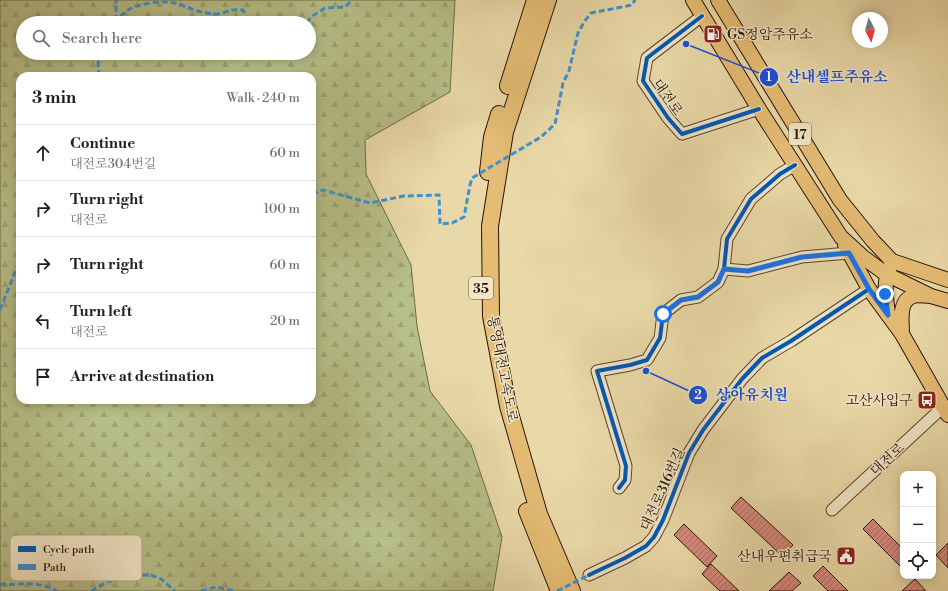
<!DOCTYPE html>
<meta charset="utf-8">
<style>
body{margin:0;font-family:"Libre Bodoni","Noto Serif KR",serif;background:#f6f6f6;color:#202124}
.controls{position:absolute;right:12px;bottom:12px;display:grid;overflow:hidden;border-radius:8px;box-shadow:0 2px 10px #0003}
.controls button{width:36px;height:36px;display:grid;place-items:center;padding:0;border:0;border-bottom:1px solid #e0e0e0;background:#fff;color:#202124;font:20px sans-serif}
.compass{position:absolute;left:852px;top:12px;width:36px;height:36px;border-radius:50%;background:#fff;box-shadow:0 2px 10px #0003;rotate:174deg}
.stop{position:absolute;width:12px;height:12px;margin:-9px;border:3px solid #1a73e8;border-radius:50%;background:#fff}
.stop.end{background:#1a73e8;border-color:#fff;box-shadow:0 1px 4px #0008}
.list{margin:0;padding:0;list-style:none}
h2{display:flex;justify-content:space-between;align-items:center;height:52px;margin:0;padding:0 16px;font-size:17px}
h2 small{font-size:13px;font-weight:400;color:#757577}
.list li{display:grid;grid-template-columns:26px 1fr auto;gap:12px;align-items:center;box-sizing:border-box;height:56px;padding:0 16px;border-top:1px solid #e0e0e0}
.list b{display:block;font-size:15px;white-space:nowrap}
.list p{margin:0;font-size:13px;white-space:nowrap;color:#757577}
.list em{font-size:13px;font-style:normal;color:#757577}
.icon{flex:none;width:22px;height:22px;fill:none;stroke:currentColor;stroke-width:2;stroke-linecap:round;stroke-linejoin:round}
.map{position:relative;flex:none;width:948px;height:591px;overflow:hidden}
.search{position:absolute;background:#fff;box-shadow:0 2px 10px #0003;left:16px;top:16px;width:300px;height:44px;display:flex;align-items:center;gap:10px;box-sizing:border-box;padding:0 14px;border-radius:22px;color:#757577;font-size:15px}
.panel{position:absolute;background:#fff;box-shadow:0 2px 10px #0003;left:16px;top:72px;width:300px;height:332px;border-radius:12px}
.map>svg:first-child{display:block}
</style>
<div class="map">
<svg width="948" height="591" viewBox="0 0 948 591">
<defs>
<pattern id="forest-firs" width="22" height="20" patternUnits="userSpaceOnUse"><rect width="22" height="20" fill="#b7bf88"/><path d="M5 1l3.5 6h-7zM16 11l3.5 6h-7z" fill="#9ea374"/></pattern>
<pattern id="building-hatch" width="6" height="6" patternUnits="userSpaceOnUse"><rect width="6" height="6" fill="#d98b7e"/><path d="M-1 1l2-2M0 6l6-6M5 7l2-2" fill="none" stroke="#b07065"/></pattern>
</defs>
<rect width="100%" height="100%" fill="#ead9a8"/>
<filter id="stains"><feTurbulence type="fractalNoise" baseFrequency=".005" numOctaves="4"/><feColorMatrix values="0 0 0 0 .2 0 0 0 0 .09 0 0 0 0 .02 0 0 0 .5 -.17"/></filter>
<radialGradient id="worn" r=".72"><stop offset=".6" stop-color="#630" stop-opacity="0"/><stop offset="1" stop-color="#630" stop-opacity=".3"/></radialGradient>
<path fill="url(#forest-firs)" stroke="#706948" fill-rule="evenodd" d="M0,0H455L450,92L365,140L366,174L411,265L417,326L430,391L471,445L502,537L493,591H0ZM23,23H309V53H23ZM20,76H312V400H20Z"/>
<g fill="url(#building-hatch)" stroke="#2a1309">
<polygon points="741,497 793,545 782,556 731,508"/>
<polygon points="873,519 903,549 903,569 863,529"/>
<polygon points="684,524 717,556 707,567 674,535"/>
<polygon points="948,543 948,568 936,555"/>
<polygon points="711,564 739,591 720,591 702,574"/>
<polygon points="823,566 848,591 828,591 813,576"/>
<polygon points="789,572 801,583 792,591 769,591"/>
<polygon points="915,579 926,591 902,591"/>
</g>
<g fill="none" stroke-linecap="round" stroke-linejoin="round">
<defs>
<g id="minor">
<polyline points="702,16 647,58 643,81 668,118 682,134 759,109"/>
<polyline points="724,269 748,271 802,257 849,253"/>
<polyline points="619,488 625,480 626,466 597,371 630,365 647,360 660,338 663,314 681,300 698,297 718,282 724,269 727,239 751,199 780,174 795,165"/>
<polyline points="832,510 943,407"/>
<polyline points="589,575 625,558 646,546 654,537 663,520 689,453 703,430 742,379 762,358 791,341 869,289"/>
</g>
<g id="major">
<polyline points="693,0 759,109 841,237 863,257 886,274 931,296 948,301"/>
<polyline points="718,0 840,200 873,241 892,261 948,280"/>
<polyline points="845,245 869,289 902,334 948,415"/>
<path d="M888,313C886,298 883,282 890,267"/>
<path d="M902,334C902,321 898,301 913,296C918,294 925,296 930,296"/>
</g>
<g id="highway">
<polyline points="548,0 505,132 490,226 491,316 508,406 539,514 572,591"/>
<polyline points="508,86 535,0"/>
<polyline points="488,172 492,137 499,114"/>
<polyline points="527,511 559,591"/>
</g>
</defs>
<use href="#minor" stroke="#5a4431" stroke-width="13"/>
<use href="#major" stroke="#2a1309" stroke-width="16"/>
<use href="#highway" stroke="#2a1309" stroke-width="18"/>
<use href="#minor" stroke="#f1e6c6" stroke-width="11"/>
<use href="#major" stroke="#e5bc74" stroke-width="14"/>
<use href="#highway" stroke="#e5bc74" stroke-width="16"/>
<g stroke="#3c92d2" stroke-width="3" stroke-dasharray="6 3" stroke-linecap="butt">
<polyline points="116,21 116,0"/>
<path d="M114,23C118,19 123,13 128,10C138,4 162,0 174,3C186,6 199,13 213,14C223,15 229,8 243,10L249,23"/>
<polyline points="307,23 311,17 325,8 345,7 352,0"/>
<polyline points="99,76 98,64 100,53"/>
<polyline points="312,194 323,190 370,203 404,196 439,195 440,224 452,223 464,217 470,185 472,178 541,137 555,124 563,83 569,71 578,33 584,22 591,13 632,5 635,0"/>
<polyline points="0,310 17,267 20,254"/>
<path d="M0,584C23,586 34,579 57,591"/>
<polyline points="91,591 107,582 140,575 151,575 161,579 175,591"/>
<polyline points="201,591 216,587 235,591"/>
<polyline points="557,591 589,575"/>
</g>
<defs>
<g id="cycleway">
<polyline points="702,16 647,58 643,81 668,118 682,134 759,109"/>
<polyline points="619,488 625,480 626,466 597,371 630,365 647,360 660,338 663,314 681,300 698,297 718,282 724,269 727,239 751,199 780,174 795,165"/>
<polyline points="589,575 625,558 646,546 654,537 663,520 689,453 703,430 742,379 762,358 791,341 869,289"/>
</g>
</defs>
<use href="#cycleway" stroke="#f1e6c6" stroke-width="6"/>
<use href="#cycleway" stroke="#0057b8" stroke-width="4"/>
</g>
<g fill="none" stroke-linecap="round" stroke-linejoin="round">
<polyline stroke="#1a73e8" stroke-width="5" points="663,314 681,300 698,297 718,282 724,269 748,271 802,257 849,253 869,289 888,315 885,294"/>
</g>
<defs>
<symbol id="fuel-square" viewBox="-11 -11 22 22"><rect x="-9" y="-9" width="18" height="18" rx="4" fill="#8f2418" stroke="#f1e6c6"/><path d="M-5.5-6h7V0h2V4h1.3V-2.5L3-4.5l.8-.8L6-3V5H2.5V1h-1V6h-7ZM-4.2-4.7v3.2H.2V-4.7Z" fill="#fff"/></symbol>
<symbol id="bus-square" viewBox="-11 -11 22 22"><rect x="-9" y="-9" width="18" height="18" rx="4" fill="#8f2418" stroke="#f1e6c6"/><path d="M-5-6H5V4H4V6H2V4H-2V6H-4V4H-5ZM-3.5-4V0h7V-4ZM-3.5 1.2v1.5H-2V1.2ZM2 1.2v1.5H3.5V1.2Z" fill="#fff"/></symbol>
<symbol id="civic-square" viewBox="-11 -11 22 22"><rect x="-9" y="-9" width="18" height="18" rx="4" fill="#8f2418" stroke="#f1e6c6"/><path d="M-.6-6.5H3V-4.5H.6V-3L4-1V1h2V6H-6V1h2V-1L-.6-3ZM-1.2 2.5V6h2.4V2.5Z" fill="#fff"/></symbol>
</defs>
<g fill-rule="evenodd">
<use href="#fuel-square" x="702" y="23" width="22" height="22"/>
<use href="#bus-square" x="916" y="389" width="22" height="22"/>
<use href="#civic-square" x="835" y="545" width="22" height="22"/>
</g>
<g text-anchor="middle" stroke-width="3" stroke-linejoin="round" paint-order="stroke">
<g fill="#f1e6c6" stroke="#665242" stroke-width="1">
<rect x="789" y="123" width="22" height="22" rx="3"/>
<rect x="469" y="277" width="24" height="22" rx="3"/>
</g>
<g font-size="13" font-weight="bold" fill="#2a1309">
<text x="800" y="139">17</text>
<text x="481" y="293">35</text>
</g>
<g font-size="14" fill="#2a1309" stroke="#f1e6c6" text-anchor="end">
<text x="727" y="39" text-anchor="start">GS정암주유소</text>
<text x="913" y="405">고산사입구</text>
<text x="832" y="561">산내우편취급국</text>
</g>
<g font-size="14" fill="#2a1309" stroke="#f1e6c6">
<text transform="translate(668 97) rotate(55)" y="5">대전로</text>
<text transform="translate(503 369) rotate(79)" y="5">통영대전고속도로</text>
<text transform="translate(887 459) rotate(-43)" y="5">대전로</text>
<text transform="translate(662 489) rotate(-66)" y="5">대전로316번길</text>
</g>
</g>
<rect x="10" y="535" width="132" height="46" rx="6" fill="#f1e6c6" stroke="#b5a78d" stroke-width="1"/>
<rect x="18" y="546" width="18" height="6" fill="#0057b8"/>
<rect x="18" y="564" width="18" height="6" fill="#3c92d2"/>
<g font-size="11" fill="#2a1309">
<text x="43" y="553">Cycle path</text>
<text x="43" y="571">Path</text>
</g>
<path fill="none" stroke="#1d4ed8" stroke-width="1.5" d="M686 44L769 77M646 371L698 395"/>
<g fill="#1d4ed8" stroke="#f1e6c6" stroke-width="1.5">
<circle cx="686" cy="44" r="4"/>
<circle cx="646" cy="371" r="4"/>
<circle cx="769" cy="77" r="10"/>
<circle cx="698" cy="395" r="10"/>
</g>
<g font-size="12" text-anchor="middle" font-weight="bold" fill="#fff">
<text x="769" y="81">1</text>
<text x="698" y="399">2</text>
</g>
<g font-size="15" text-anchor="middle" font-weight="bold" fill="#1d4ed8" stroke="#f1e6c6" stroke-width="3" stroke-linejoin="round" paint-order="stroke">
<text x="837" y="82">산내셀프주유소</text>
<text x="752" y="400">상아유치원</text>
</g>
<rect width="100%" height="100%" filter="url(#stains)"/>
<rect width="100%" height="100%" fill="url(#worn)"/>
</svg>
<div class="controls">
<button>+</button>
<button>−</button>
<button><svg class="icon" aria-label="locate" viewBox="0 0 24 24"><circle cx="12" cy="12" r="6"/><path d="M12 2v4M12 18v4M2 12h4M18 12h4"/></svg></button>
</div>
<svg class="compass" viewBox="-18 -18 36 36"><path d="M0-13l5 13h-10z" fill="#e53935"/><path d="M0 13l5-13h-10z" fill="#757577"/></svg>
<div class="stop" style="left:663px;top:314px"></div>
<div class="stop end" style="left:885px;top:294px"></div>
<div class="search"><svg class="icon" aria-label="search" viewBox="0 0 24 24"><circle cx="10" cy="10" r="6"/><path d="M15 15l6 6"/></svg>Search here</div>
<section class="panel">
<h2>3 min<small>Walk · 240 m</small></h2>
<ul class="list">
<li><svg class="icon" aria-label="ahead" viewBox="0 0 24 24"><path d="M12 20V5M6 11l6-6 6 6"/></svg><div><b>Continue</b><p>대전로304번길</p></div><em>60 m</em></li>
<li><svg class="icon" aria-label="right" viewBox="0 0 24 24"><path d="M7 20v-9h11M14 6l5 5-5 5"/></svg><div><b>Turn right</b><p>대전로</p></div><em>100 m</em></li>
<li><svg class="icon" aria-label="right" viewBox="0 0 24 24"><path d="M7 20v-9h11M14 6l5 5-5 5"/></svg><div><b>Turn right</b></div><em>60 m</em></li>
<li><svg class="icon" aria-label="left" viewBox="0 0 24 24"><path d="M17 20v-9H6M10 6l-5 5 5 5"/></svg><div><b>Turn left</b><p>대전로</p></div><em>20 m</em></li>
<li><svg class="icon" aria-label="arrive" viewBox="0 0 24 24"><path d="M6 21V4h12l-3 4 3 4H6"/></svg><div><b>Arrive at destination</b></div></li>
</ul>
</section>
</div>
